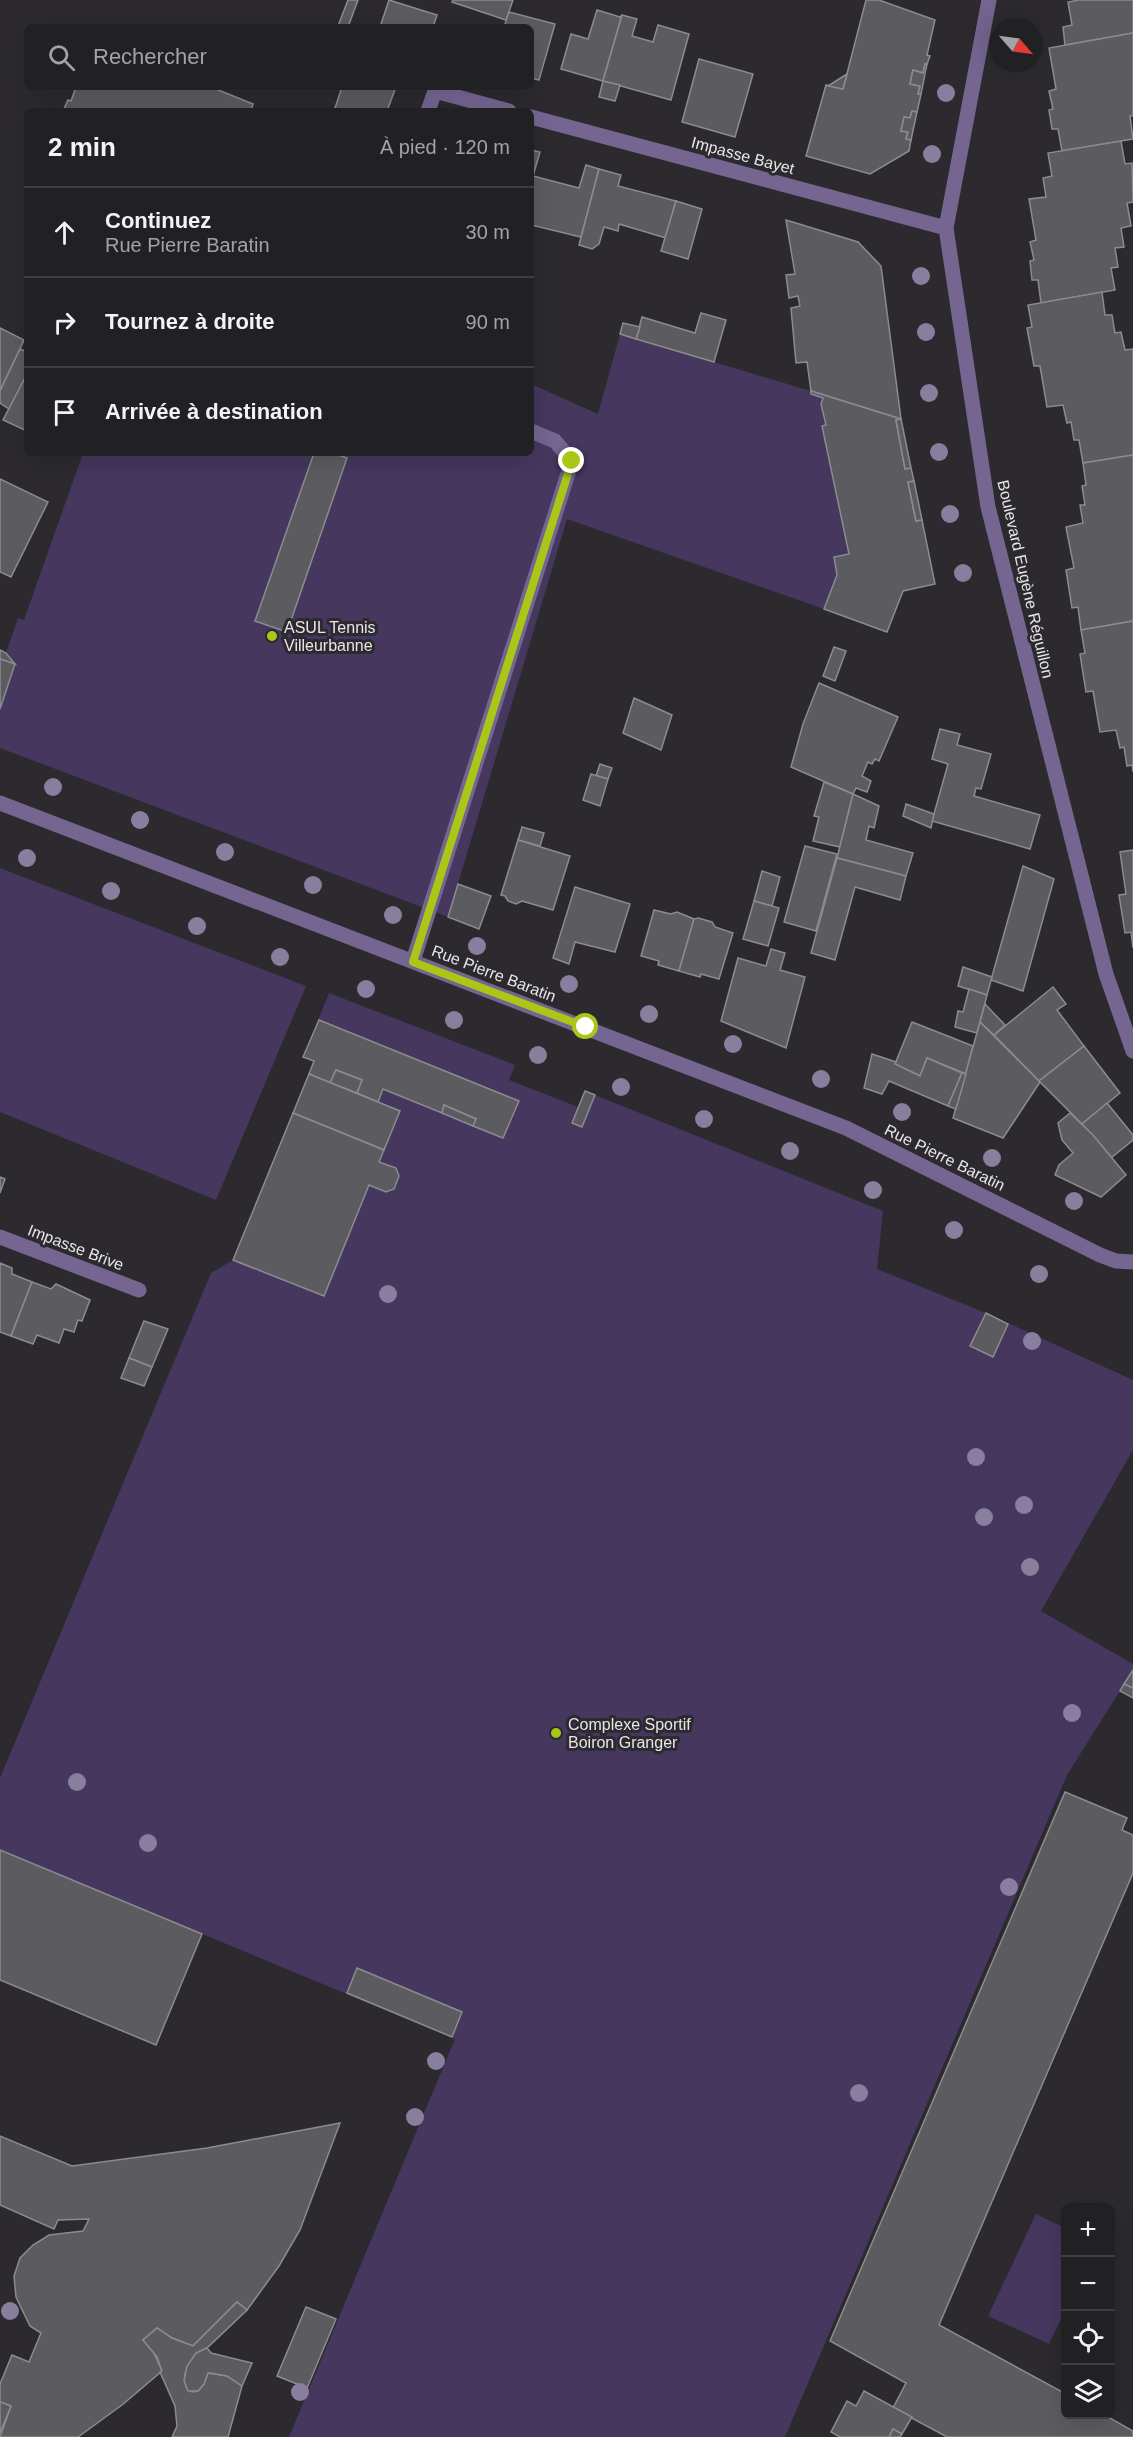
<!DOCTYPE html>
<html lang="fr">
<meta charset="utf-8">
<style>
body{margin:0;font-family:Helvetica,sans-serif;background:#29282b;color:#f1f3f6}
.controls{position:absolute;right:18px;bottom:18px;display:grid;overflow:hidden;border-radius:9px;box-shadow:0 6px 24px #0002}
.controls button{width:54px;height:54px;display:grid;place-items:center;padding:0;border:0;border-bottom:2px solid #3e3e41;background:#212023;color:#f1f3f6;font:30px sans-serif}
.compass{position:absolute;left:989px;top:18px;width:54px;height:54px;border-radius:50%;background:#212023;box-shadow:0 6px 24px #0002;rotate:118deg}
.stop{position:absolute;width:18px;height:18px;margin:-14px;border:4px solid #aac718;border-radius:50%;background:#fff}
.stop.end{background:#aac718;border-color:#fff;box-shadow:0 2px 6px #0008}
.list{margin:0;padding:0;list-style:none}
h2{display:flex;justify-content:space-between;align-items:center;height:78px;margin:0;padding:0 24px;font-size:26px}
h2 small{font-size:20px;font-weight:400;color:#a2a3a6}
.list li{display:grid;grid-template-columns:39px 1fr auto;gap:18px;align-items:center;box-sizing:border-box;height:90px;padding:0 24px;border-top:2px solid #3e3e41}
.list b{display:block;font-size:22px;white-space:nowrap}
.list p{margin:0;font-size:20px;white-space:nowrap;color:#a2a3a6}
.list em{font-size:20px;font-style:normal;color:#a2a3a6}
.icon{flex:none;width:33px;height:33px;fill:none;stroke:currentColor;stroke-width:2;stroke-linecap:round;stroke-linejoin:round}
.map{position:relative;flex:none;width:1133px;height:2437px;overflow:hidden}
.search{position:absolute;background:#212023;box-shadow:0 6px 24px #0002;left:24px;top:24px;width:510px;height:66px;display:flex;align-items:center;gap:15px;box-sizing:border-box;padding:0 21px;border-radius:9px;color:#a2a3a6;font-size:22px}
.panel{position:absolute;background:#212023;box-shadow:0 6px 24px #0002;left:24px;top:108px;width:510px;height:348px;border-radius:9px}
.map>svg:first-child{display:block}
</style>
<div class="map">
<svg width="1133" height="2437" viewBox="0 0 1133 2437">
<rect width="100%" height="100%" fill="#2c2a2f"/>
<g fill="#45375e">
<polygon points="620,334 811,391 811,394 823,398 821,404 826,425 823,426 849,554 834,557 837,575 824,609 567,519 448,917 0,748 0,709 15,665 6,653 18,618 24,620 83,453 531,453 531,384 598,414"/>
<polygon points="0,868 306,986 216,1200 0,1112"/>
<polygon points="329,993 515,1065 509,1080 578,1107 585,1091 883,1211 877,1269 986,1313 1133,1380 1133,1450 1041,1611 1133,1664 1133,1670 1067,1775 785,2437 289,2437 455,2039 0,1850 0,1778 211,1273 233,1260 314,1061 303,1057"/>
<polygon points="1036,2214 1065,2228 1065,2310 1049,2344 988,2316"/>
</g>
<g fill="#5c5b60" stroke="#8c8b90" stroke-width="1.5">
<polygon points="348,0 358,0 348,27 340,27 338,26"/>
<polygon points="389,0 437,15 433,27 380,27"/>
<polygon points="453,0 513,0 506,20 452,2"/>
<polygon points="866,0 879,0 935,20 927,55 930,56 927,64 925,64 923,73 913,70 910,84 920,86 918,94 921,94 917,112 912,111 910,118 904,117 901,131 908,132 906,139 911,140 909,151 870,174 806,156 826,85 843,89"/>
<polygon points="1079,0 1133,0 1133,33 1065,45 1063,27 1072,25 1068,2"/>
<polygon points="597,10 620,17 622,15 603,81 561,69 571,34 588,39"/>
<polygon points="509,12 555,24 539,80 531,78 531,27 504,27"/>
<polygon points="622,15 637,19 632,36 653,42 658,25 689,34 671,100 603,81"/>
<polygon points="1133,33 1133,116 1130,116 1133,139 1062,151 1058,129 1052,129 1049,110 1053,109 1049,91 1056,89 1049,48"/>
<polygon points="699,59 753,74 735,137 682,122"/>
<polygon points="925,64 927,64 921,94 918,94 920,86 910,84 913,70 923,73"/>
<polygon points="847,74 843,89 828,86"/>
<polygon points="603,81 620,85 615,101 599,97"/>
<polygon points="76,87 211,87 253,104 251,111 63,111 68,100 71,101"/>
<polygon points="342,87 396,87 387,111 334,111"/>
<polygon points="912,111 917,112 911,140 906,139 908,132 901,131 904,117 910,118"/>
<polygon points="1121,141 1125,164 1132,163 1133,202 1127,203 1131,226 1121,228 1124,247 1115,248 1118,267 1111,268 1115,290 1041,303 1038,280 1032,280 1030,261 1034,260 1030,242 1036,240 1029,199 1046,197 1043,178 1052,176 1048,153"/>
<polygon points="531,150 540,152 533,176 579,188 586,165 599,169 581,237 531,225"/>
<polygon points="599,169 621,175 618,186 676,201 666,238 619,224 618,231 604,227 599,244 592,249 579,245"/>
<polygon points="676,201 702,209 688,259 661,251"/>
<polygon points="786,220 858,242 881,266 901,419 811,391 807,362 796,363 791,308 800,306 798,296 789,298 786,275 795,274"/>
<polygon points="1102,292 1105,315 1112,315 1115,333 1121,332 1125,350 1133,349 1133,455 1083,463 1079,440 1074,440 1071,422 1067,423 1063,405 1047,407 1040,366 1034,366 1027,328 1032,327 1028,305"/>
<polygon points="701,313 726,320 714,362 636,339 642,317 695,333"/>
<polygon points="623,323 640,327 636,339 620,334"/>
<polygon points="0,328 24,340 0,391"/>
<polygon points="20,349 27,352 27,374 9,409 0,403 0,391"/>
<polygon points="27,374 27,431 3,420"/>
<polygon points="811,391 901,419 896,420 905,469 911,468 914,481 908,482 916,521 922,520 935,584 903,591 887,632 824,609 837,575 834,557 849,554 822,426 826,425 821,404 823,398 811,394"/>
<polygon points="901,419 911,468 905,469 896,420"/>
<polygon points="314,453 333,453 347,458 287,632 255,621"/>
<polygon points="1133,455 1133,621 1081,630 1078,607 1072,608 1066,570 1074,568 1066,527 1083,523 1080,505 1085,505 1082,486 1086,485 1083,463"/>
<polygon points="0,479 48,502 11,577 0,572"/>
<polygon points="914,481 922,520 916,521 908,482"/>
<polygon points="1133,621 1133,772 1132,765 1127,766 1124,747 1120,748 1116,730 1100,732 1093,691 1086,692 1080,654 1085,653 1081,630"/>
<polygon points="834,647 846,651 835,681 823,676"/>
<polygon points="0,650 6,653 15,664 0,659"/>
<polygon points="0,659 15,664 0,709"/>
<polygon points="819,683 898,717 879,761 875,759 872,764 868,762 862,776 871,781 867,792 856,788 853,794 791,767 803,724"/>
<polygon points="634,698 672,715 661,750 623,733"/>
<polygon points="940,729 960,734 957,745 991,754 981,789 976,788 974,796 1040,815 1030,849 932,821 948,764 932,759"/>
<polygon points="600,764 612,768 608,779 596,776"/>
<polygon points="591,774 608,779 600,806 583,800"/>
<polygon points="824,782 853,794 840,847 813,841 819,817 814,816"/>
<polygon points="853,794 879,806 874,828 869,826 866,840 913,853 906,876 837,858"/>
<polygon points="906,804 934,814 931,828 903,816"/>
<polygon points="522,827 544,833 540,846 518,840"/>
<polygon points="518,840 570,856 553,910 522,901 516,904 508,901 505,896 501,895"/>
<polygon points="805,846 837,854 816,931 784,922"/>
<polygon points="1133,850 1133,948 1131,932 1125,933 1119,895 1126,894 1120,852"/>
<polygon points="837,858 906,876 900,900 855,887 835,960 811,953"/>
<polygon points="1023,866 1054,879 1023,991 991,980"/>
<polygon points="762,871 780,877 772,906 754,901"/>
<polygon points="458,884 491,896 479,929 448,917"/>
<polygon points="575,887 630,904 615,952 575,942 569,964 553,958"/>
<polygon points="754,901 779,908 768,946 743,939"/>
<polygon points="654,910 671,914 677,912 694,919 679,971 658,965 659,961 641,956"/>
<polygon points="698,918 712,922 715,927 733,933 719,979 701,974 700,977 679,971 694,919"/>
<polygon points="771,949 785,953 780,970 805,977 786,1048 721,1021 738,958 766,966"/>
<polygon points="963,967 992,977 987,995 958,986"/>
<polygon points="1053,987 1066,1004 1057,1010 1084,1046 1039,1081 994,1035"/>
<polygon points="969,989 987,995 977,1033 955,1027 958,1011 963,1012"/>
<polygon points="985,1004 1005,1025 994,1035 980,1022"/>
<polygon points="319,1020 519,1101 503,1138 473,1126 476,1119 444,1105 442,1113 383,1089 378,1102 357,1093 362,1080 336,1070 330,1083 309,1074 314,1061 303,1057"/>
<polygon points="912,1022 973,1046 966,1074 927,1058 920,1076 895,1064"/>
<polygon points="980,1022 1040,1082 1003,1138 953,1118"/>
<polygon points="1084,1046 1120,1093 1082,1124 1039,1081"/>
<polygon points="872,1054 896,1062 895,1064 920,1076 927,1058 962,1073 948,1106 889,1081 882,1094 864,1088"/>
<polygon points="336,1070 362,1080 357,1093 330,1083"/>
<polygon points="962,1073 966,1074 956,1109 948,1106"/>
<polygon points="309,1074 400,1111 384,1150 293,1113"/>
<polygon points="585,1091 595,1095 582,1127 572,1123"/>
<polygon points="1107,1103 1133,1135 1133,1140 1111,1158 1082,1124"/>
<polygon points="444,1105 476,1119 473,1126 442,1113"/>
<polygon points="293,1113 384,1150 379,1162 396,1168 399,1176 394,1189 386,1192 369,1185 324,1296 233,1260"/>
<polygon points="1070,1113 1093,1135 1126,1175 1101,1197 1055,1175 1059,1165 1073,1153 1062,1140 1058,1123"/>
<polygon points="0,1177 5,1179 0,1193"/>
<polygon points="0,1263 12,1268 12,1274 32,1282 11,1336 0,1332"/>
<polygon points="32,1282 51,1289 56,1284 90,1300 82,1321 78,1320 74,1332 64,1329 59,1343 37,1335 33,1344 11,1336"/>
<polygon points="986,1313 1008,1324 993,1357 970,1346"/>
<polygon points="144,1321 168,1329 152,1367 129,1358"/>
<polygon points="129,1358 152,1367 144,1386 121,1378"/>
<polygon points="1133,1670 1133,1688 1124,1684"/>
<polygon points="1124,1684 1133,1688 1133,1698 1120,1691"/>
<polygon points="1065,1792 1127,1818 1122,1830 1133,1835 1133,1873 939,2325 1066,2394 1066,2414 1103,2414 1133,2431 1133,2437 947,2437 893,2408 906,2383 830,2341"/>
<polygon points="0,1850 202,1934 156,2045 0,1980"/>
<polygon points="357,1968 462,2012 452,2037 347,1993"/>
<polygon points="340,2123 300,2230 279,2266 247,2310 237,2302 193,2346 172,2338 157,2328 143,2340 153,2351 162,2371 122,2405 78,2437 0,2437 11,2406 0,2402 0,2384 12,2355 29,2362 41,2333 30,2326 16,2297 14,2276 20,2258 33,2245 49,2235 83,2231 89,2219 58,2220 54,2229 0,2205 0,2136 72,2166 207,2148"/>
<polygon points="237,2302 247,2310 207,2348 196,2353 185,2374 186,2387 192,2392 198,2391 204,2384 208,2373 227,2376 242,2386 228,2437 172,2437 177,2426 175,2406 160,2372 162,2371 157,2357 143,2340 157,2328 172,2338 193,2346"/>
<polygon points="306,2307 336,2319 307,2388 277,2376"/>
<polygon points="207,2348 211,2353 252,2363 242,2386 227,2376 210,2373 208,2373 204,2384 198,2391 188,2391 184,2381 187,2366 196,2353"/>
<polygon points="864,2391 912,2417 902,2434 893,2429 889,2437 840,2437 831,2432 847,2401 856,2406"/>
<polygon points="0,2402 11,2406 0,2433"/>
<polygon points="893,2429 902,2434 900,2437 889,2437"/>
</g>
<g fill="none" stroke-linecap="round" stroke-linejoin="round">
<g stroke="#746591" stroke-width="15">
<polyline points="989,0 946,228 988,507 1106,974 1133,1051"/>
<polyline points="428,111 435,91 509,111"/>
<polyline points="531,117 946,228"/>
<polyline points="0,803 846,1128 1100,1255 1116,1261 1133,1262"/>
<polyline points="413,961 572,461 555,441 531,431"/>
<polyline points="0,1237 139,1290"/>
</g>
</g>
<g fill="#887e9d">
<circle cx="946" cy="93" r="9"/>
<circle cx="932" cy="154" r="9"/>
<circle cx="921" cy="276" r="9"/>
<circle cx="926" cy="332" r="9"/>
<circle cx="929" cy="393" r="9"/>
<circle cx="939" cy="452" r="9"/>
<circle cx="950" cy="514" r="9"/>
<circle cx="963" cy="573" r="9"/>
<circle cx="53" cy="787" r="9"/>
<circle cx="140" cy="820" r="9"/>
<circle cx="225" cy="852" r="9"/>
<circle cx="27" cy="858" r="9"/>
<circle cx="313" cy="885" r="9"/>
<circle cx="111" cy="891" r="9"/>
<circle cx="393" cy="915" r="9"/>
<circle cx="197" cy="926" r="9"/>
<circle cx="477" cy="946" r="9"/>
<circle cx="280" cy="957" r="9"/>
<circle cx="569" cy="984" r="9"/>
<circle cx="366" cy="989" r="9"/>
<circle cx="649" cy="1014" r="9"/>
<circle cx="454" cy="1020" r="9"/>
<circle cx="733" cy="1044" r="9"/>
<circle cx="538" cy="1055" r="9"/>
<circle cx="821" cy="1079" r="9"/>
<circle cx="621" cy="1087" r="9"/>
<circle cx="902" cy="1112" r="9"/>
<circle cx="704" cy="1119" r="9"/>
<circle cx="790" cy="1151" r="9"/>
<circle cx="992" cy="1158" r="9"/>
<circle cx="873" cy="1190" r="9"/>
<circle cx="1074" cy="1201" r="9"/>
<circle cx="954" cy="1230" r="9"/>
<circle cx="1039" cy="1274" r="9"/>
<circle cx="388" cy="1294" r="9"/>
<circle cx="1032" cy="1341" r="9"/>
<circle cx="976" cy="1457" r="9"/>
<circle cx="1024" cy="1505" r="9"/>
<circle cx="984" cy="1517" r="9"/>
<circle cx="1030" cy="1567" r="9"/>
<circle cx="1072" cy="1713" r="9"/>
<circle cx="77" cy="1782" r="9"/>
<circle cx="148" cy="1843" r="9"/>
<circle cx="1009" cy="1887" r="9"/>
<circle cx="436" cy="2061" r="9"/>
<circle cx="859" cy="2093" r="9"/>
<circle cx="415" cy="2117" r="9"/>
<circle cx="10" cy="2311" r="9"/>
<circle cx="300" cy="2392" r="9"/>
</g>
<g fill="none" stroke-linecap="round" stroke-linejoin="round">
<polyline stroke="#aac718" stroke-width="8" points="572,461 413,962 586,1027"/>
</g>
<g fill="#aac718" stroke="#2c2a2f" stroke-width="2">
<circle cx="272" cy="636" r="6"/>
<circle cx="556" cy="1733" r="6"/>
</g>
<g text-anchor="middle" stroke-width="6" stroke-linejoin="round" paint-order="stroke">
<g font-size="16" fill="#e6e5e8" stroke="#2c2a2f">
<text transform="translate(743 155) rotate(15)" y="6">Impasse Bayet</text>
<text transform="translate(1026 579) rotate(77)" y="6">Boulevard Eugène Réguillon</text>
<text transform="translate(494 973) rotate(21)" y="6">Rue Pierre Baratin</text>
<text transform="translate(945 1157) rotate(26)" y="6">Rue Pierre Baratin</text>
<text transform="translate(76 1247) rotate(21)" y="6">Impasse Brive</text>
</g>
<g font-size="16" fill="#e6e5e8" stroke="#2c2a2f" text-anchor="start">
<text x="284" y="633">ASUL Tennis<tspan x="284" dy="18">Villeurbanne</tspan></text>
<text x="568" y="1730">Complexe Sportif<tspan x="568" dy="18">Boiron Granger</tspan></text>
</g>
</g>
</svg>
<div class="controls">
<button>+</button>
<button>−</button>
<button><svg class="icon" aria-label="locate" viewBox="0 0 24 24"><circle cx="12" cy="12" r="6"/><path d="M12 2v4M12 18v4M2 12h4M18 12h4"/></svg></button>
<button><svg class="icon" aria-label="layers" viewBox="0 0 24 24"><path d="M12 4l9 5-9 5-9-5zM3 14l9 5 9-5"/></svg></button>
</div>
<svg class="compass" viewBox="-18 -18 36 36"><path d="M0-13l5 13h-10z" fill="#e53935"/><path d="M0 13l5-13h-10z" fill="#a2a3a6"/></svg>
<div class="stop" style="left:586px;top:1027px"></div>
<div class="stop end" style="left:572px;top:461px"></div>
<div class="search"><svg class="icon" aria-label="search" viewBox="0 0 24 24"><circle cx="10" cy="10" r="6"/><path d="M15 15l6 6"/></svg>Rechercher</div>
<section class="panel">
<h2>2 min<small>À pied · 120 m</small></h2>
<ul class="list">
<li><svg class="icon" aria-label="ahead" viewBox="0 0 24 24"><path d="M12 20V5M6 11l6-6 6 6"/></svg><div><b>Continuez</b><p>Rue Pierre Baratin</p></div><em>30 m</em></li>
<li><svg class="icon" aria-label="right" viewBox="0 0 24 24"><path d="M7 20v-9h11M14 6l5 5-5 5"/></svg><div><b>Tournez à droite</b></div><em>90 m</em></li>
<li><svg class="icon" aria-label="arrive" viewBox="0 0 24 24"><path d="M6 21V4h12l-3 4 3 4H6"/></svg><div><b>Arrivée à destination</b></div></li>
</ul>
</section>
</div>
